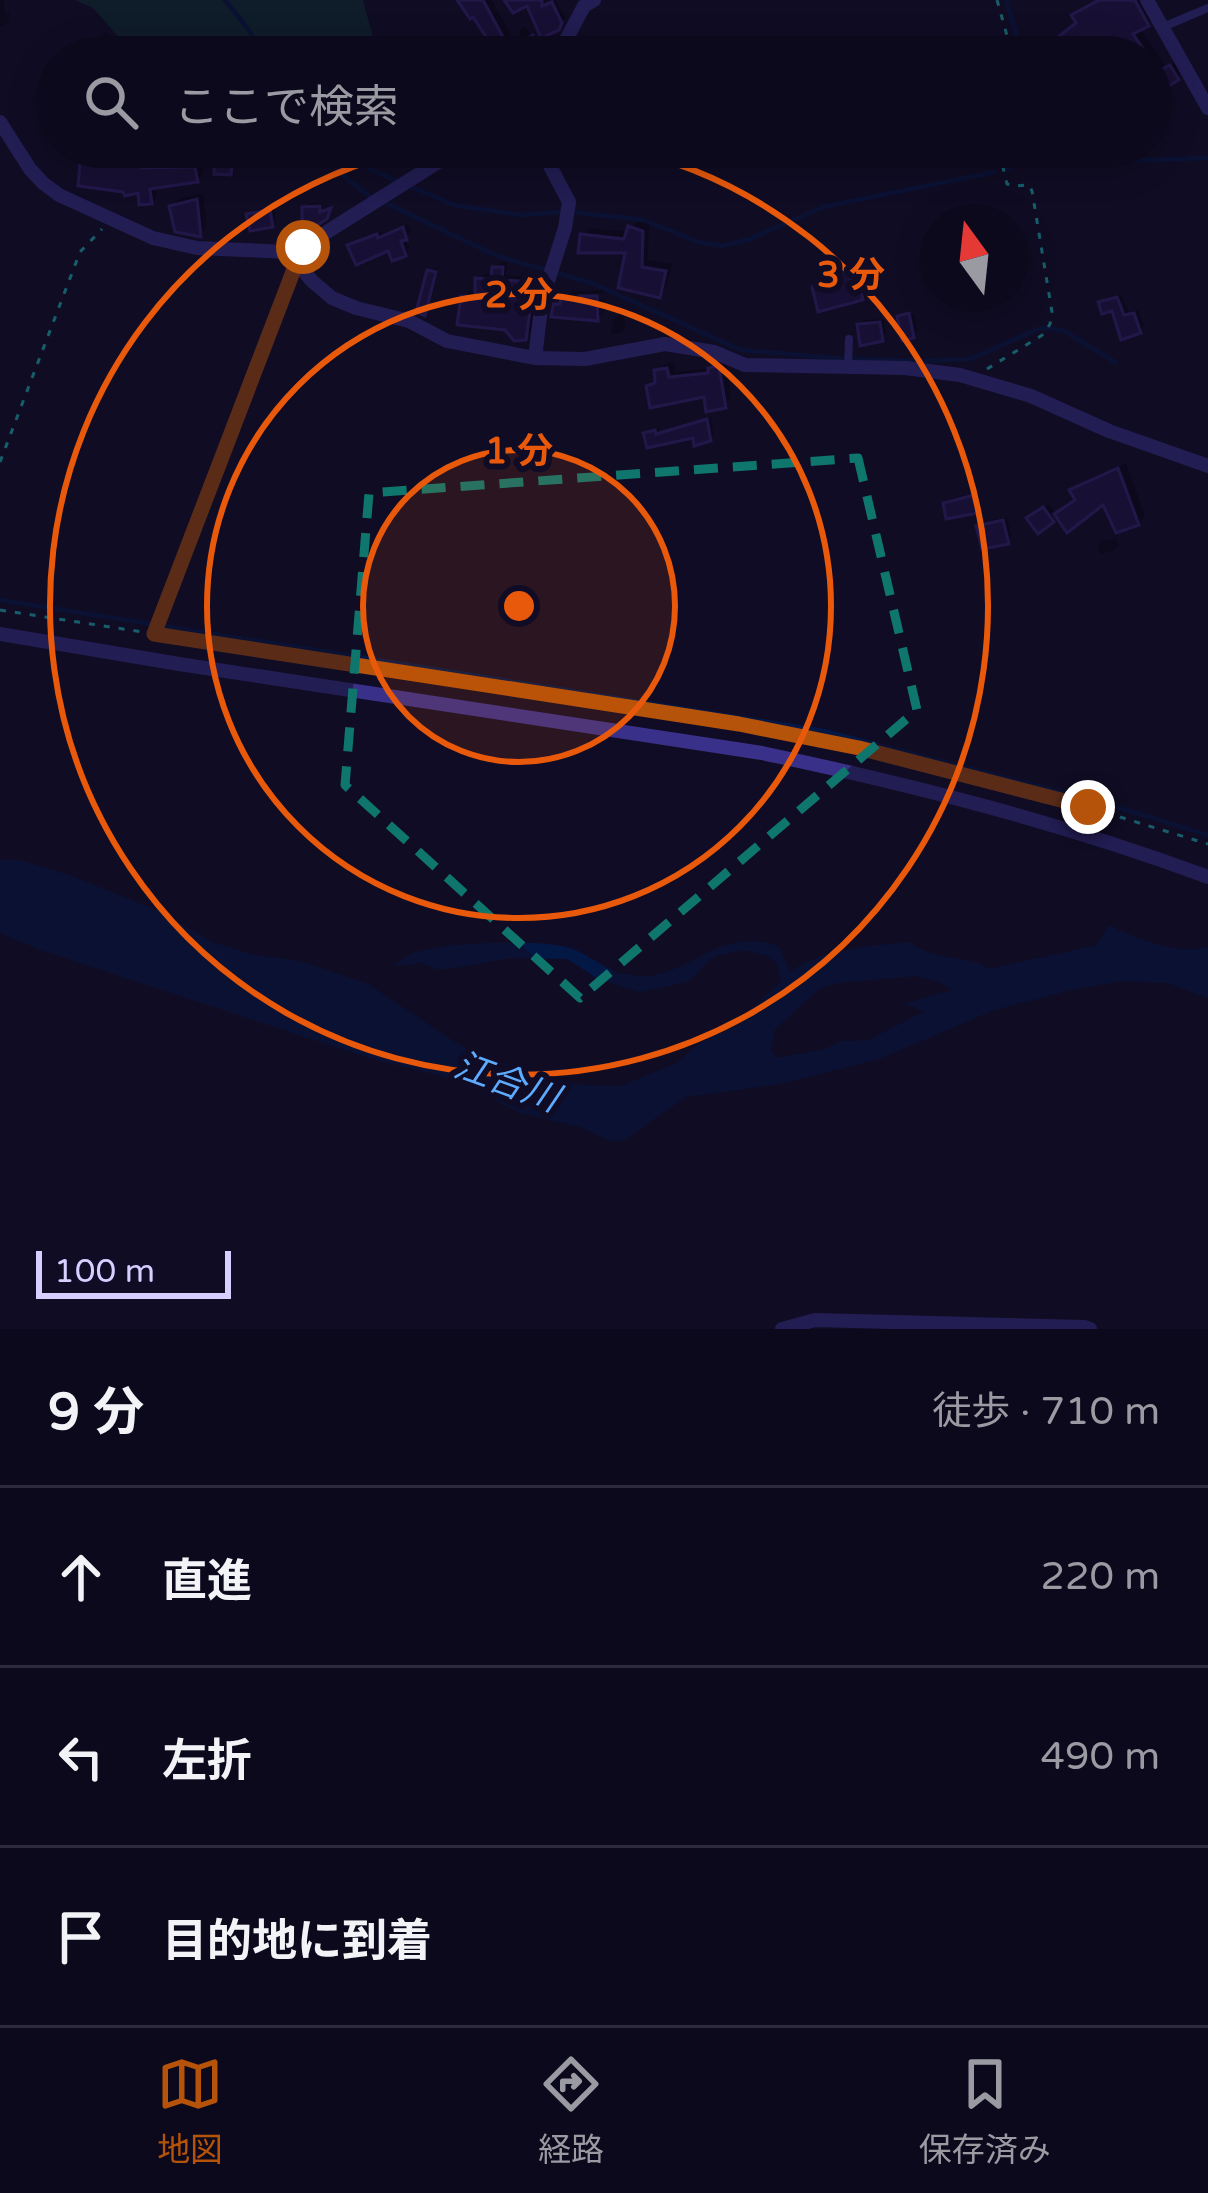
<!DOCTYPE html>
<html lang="ja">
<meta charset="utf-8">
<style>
body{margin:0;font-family:"Varela Round","Noto Sans JP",sans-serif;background:#1b1729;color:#f1f3f6}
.compass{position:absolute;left:920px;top:204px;width:108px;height:108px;border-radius:50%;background:#0d091c;box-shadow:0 6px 30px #0003;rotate:345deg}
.scale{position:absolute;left:36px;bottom:30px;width:195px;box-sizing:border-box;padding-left:12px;border:6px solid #d7cfff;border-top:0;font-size:33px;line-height:42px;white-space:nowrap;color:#d7cfff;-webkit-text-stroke:9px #110c25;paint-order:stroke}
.stop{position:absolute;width:36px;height:36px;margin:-27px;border:9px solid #b45309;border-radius:50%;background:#fff}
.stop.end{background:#b45309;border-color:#fff;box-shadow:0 3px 12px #0008}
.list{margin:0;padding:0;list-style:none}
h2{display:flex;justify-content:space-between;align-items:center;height:156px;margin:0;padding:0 48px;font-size:51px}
h2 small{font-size:39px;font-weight:400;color:#9a9aa3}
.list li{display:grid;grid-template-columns:78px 1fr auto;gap:36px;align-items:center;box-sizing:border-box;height:180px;padding:0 48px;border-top:3px solid #2d2a3b}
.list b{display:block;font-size:45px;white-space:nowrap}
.list em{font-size:39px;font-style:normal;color:#9a9aa3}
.icon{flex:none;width:66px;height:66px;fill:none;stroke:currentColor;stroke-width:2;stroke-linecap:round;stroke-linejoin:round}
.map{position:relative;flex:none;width:1208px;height:1329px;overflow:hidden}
.search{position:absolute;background:#0d091c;box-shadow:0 6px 30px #0003;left:36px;right:36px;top:36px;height:132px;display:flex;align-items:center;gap:30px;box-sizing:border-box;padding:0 42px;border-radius:66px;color:#9a9aa3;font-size:45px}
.sheet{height:696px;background:#0d091c}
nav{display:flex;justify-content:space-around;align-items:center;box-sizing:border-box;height:168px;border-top:3px solid #2d2a3b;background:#0d091c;font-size:33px;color:#9a9aa3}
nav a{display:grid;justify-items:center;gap:6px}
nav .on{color:#b45309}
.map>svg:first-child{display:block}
</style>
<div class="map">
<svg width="1208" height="1329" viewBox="0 0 1208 1329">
<rect width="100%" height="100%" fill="#110c25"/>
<polygon fill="#0e2f2f" points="75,0 363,0 377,52 375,57 136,57 93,8"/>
<path fill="#041845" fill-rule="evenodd" d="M0,860H20L69,875L159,911L212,942L255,955L300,961L368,984L461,1046L524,1070L582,1085L621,1086L677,1063L697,1045L740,1021L782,980L776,962L767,956L746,950L714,956L688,982L640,992L596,978L568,959L510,958L449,969H435L422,963L393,966C401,961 408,954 417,952C448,942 544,938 573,949C602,961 605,974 640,976C692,978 716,924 780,947L790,972C825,947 867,947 910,942C933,962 965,953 989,969L1097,945L1108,925C1140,939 1173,955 1208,947V998L1168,983L1122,981L1071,990L994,1010L879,1059L780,1084L686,1097L624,1140L614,1142L580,1127L521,1113L453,1079L369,1058L41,950L0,933ZM917,976L940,982L952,990L904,1004L925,1011L869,1040L843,1041L821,1050L777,1058L771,1050L775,1029L819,989L837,983Z"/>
<g fill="#0007">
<polygon points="0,0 3,0 5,13 9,13 10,22 0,27"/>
<polygon points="460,0 492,0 512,37 506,44"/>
<polygon points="528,0 545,0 545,5 556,0 565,17 562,22 557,28"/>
<polygon points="1098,0 1144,0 1153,18 1139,28 1166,66 1177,61 1184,71 1155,90 1151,81 1151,57 1074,57 1079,23 1075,16"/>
<polygon points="525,26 537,44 542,42 545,50 537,57 528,57 519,31"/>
<polygon points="104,33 154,50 154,57 78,57 83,53 93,51 97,40"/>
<polygon points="126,147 147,147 147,163 202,161 204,173 197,180 156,185 157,195 150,202 141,190 83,163 90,156 102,157 107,152 125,154"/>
<polygon points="223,153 236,154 235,167 230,172 218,158"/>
<polygon points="203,193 207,226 200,234 172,207 179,199"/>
<polygon points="310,203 323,203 323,209 332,206 325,216 305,208"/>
<polygon points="274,207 276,220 271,224 249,215 254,211"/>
<polygon points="638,220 649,224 648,260 672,264 666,287 659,295 629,250 583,236 590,228 629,232"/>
<polygon points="408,224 411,232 405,238 409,248 404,253 389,247 351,246 356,241 382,231 383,235"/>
<polygon points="501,262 507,262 506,275 538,277 531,331 524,337 464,297 470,291 478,292 478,279 484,274 495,274 495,268"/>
<polygon points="855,262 857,273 873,269 874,274 866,282 868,290 861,298 815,288 822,281 832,278 831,272 838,265"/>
<polygon points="435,267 439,268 429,307 424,312 430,271"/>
<polygon points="604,290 604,293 568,295 572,291"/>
<polygon points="1121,294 1129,312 1138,310 1144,325 1139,330 1113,307 1101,303 1106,298"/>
<polygon points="605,299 605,310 597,318 556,305 560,301"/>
<polygon points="623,313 626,328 621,333 610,335 614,319"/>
<polygon points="914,314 918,331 913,335 902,318"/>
<polygon points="884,319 886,334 881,339 860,325 865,320"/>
<polygon points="674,362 675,372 712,368 718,363 727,362 731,398 724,405 706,393 649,387 658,378 657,371 664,364"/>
<polygon points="711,417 714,435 710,439 695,435 650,445 647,434 651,430 659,428 660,432"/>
<polygon points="1126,463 1145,516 1138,523 1105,501 1078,499 1073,490 1080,483"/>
<polygon points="978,492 981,506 977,510 946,504 951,499"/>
<polygon points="1049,504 1056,515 1039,530 1035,514"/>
<polygon points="1007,517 1012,536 1007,541 980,527 984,522"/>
<polygon points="1116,539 1118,546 1113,551 1100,554 1097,546 1102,541"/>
</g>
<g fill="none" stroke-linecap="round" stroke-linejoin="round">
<g stroke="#041845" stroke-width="4.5">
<polyline points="225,0 248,29 264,57"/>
<polyline points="1006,0 1023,57"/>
<polyline points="321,147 348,180 371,197"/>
<polyline points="338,147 372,170 399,182"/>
<polyline points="1059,147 1088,162 1208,158"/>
<polyline points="1024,153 1041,147"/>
<polyline points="1006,169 1010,168 1007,147"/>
<polyline points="409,186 454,205 521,215 561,212"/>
<polyline points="382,201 497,256 592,283 741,350 834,358 921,361 970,359 1041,328 1062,330 1115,362"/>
<polyline points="572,212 644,220 698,242 722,246 750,239 823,207 994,172"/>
<polyline points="0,600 824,731 1103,803 1208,835"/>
</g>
</g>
<g fill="#221648" stroke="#392576" stroke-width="3">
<polygon points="457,0 483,0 508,46 496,52 473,17 470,19"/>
<polygon points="504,0 542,0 542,6 552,2 562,23 559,30 541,38 527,6 513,13"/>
<polygon points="1099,0 1135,0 1149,26 1133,34 1149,57 1069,57 1058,37 1076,23 1071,15"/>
<polygon points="533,35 542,57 525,57 520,42"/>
<polygon points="95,38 144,55 144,57 107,57 91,50"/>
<polygon points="1170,65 1179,80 1154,94 1151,75"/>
<polygon points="123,147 140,147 141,168 195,167 198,182 150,189 152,204 139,205 138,193 125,196 123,192 78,186 80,162 96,163 97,158 121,160"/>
<polygon points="215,156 233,158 231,175 214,174"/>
<polygon points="197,199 201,237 175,232 169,206"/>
<polygon points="320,206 320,212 331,208 327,219 309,230 302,230 302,207"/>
<polygon points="270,210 273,227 250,231 246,214"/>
<polygon points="628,226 643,231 642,267 666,271 660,298 618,288 625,253 578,253 580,234 624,239"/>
<polygon points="403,227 407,240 401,241 406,256 392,261 388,251 356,265 347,245 377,234 378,238"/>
<polygon points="492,267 503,267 502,280 534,282 526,340 514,341 505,330 457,325 461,296 475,297 475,278 491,279"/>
<polygon points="848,267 850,278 866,274 868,284 860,287 863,300 818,312 812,287 830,283 827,271"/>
<polygon points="427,270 436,272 425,316 416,312"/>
<polygon points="580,296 597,296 598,321 551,317 553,304 560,304 561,298 580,299"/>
<polygon points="1117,297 1124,315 1134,313 1141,333 1121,340 1112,311 1102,314 1098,302"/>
<polygon points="909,313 914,338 902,341 897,316"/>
<polygon points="880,322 883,341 860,346 857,324"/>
<polygon points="719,366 726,408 706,412 704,397 650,408 646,386 655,383 654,370 667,368 669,377 708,373 708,368"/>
<polygon points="707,419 711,441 694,446 693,438 647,448 643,433 655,430 656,434"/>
<polygon points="1118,468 1139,525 1116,533 1103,505 1067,533 1054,514 1075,500 1069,490"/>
<polygon points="974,495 978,513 946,519 943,503"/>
<polygon points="1043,507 1054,522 1038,534 1026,518"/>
<polygon points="1003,520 1009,544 982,549 976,526"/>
</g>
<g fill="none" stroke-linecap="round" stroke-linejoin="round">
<g stroke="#21c1c0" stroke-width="3" stroke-dasharray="6 9" stroke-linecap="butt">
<polyline points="997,0 1013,57"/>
<polyline points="987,369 1044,334 1050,324 1052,312 1032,191 1029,185 1015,186 1007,184 998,147"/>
<polyline points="0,462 80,252 102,229"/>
<polyline points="0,610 739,724 859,748 1087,807 1208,844"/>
<polyline points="154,632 291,277"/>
</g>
<g stroke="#393189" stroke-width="8">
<polyline points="1163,27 1208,8"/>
<polyline points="848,367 849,339"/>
</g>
<g stroke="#393189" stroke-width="14">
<polyline points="1147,0 1208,108"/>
<polyline points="557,57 584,6 594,0"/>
<polyline points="0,122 30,169 43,183 59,195 153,238 197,248 288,252 303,247 462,147"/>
<polyline points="288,252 312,281 332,298 356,308 409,321 447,341 535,358 585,359 665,344 714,352 745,365 905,368 960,375 1031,396 1109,431 1208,466"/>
<polyline points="535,358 542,300 565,228 569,202 550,166 545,147"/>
<path d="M0,634L179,664L762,753C913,785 1063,823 1208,877"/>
<polyline points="782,1329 815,1320 1084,1327 1090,1329"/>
</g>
</g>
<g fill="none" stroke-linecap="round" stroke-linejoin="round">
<polyline stroke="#b45309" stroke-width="15" points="303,247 288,252 296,264 154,634 739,724 859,748 1088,807"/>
</g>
<path d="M0 0H1208V1329H0ZM858,458L917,710L580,998L345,785L369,493Z" fill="#110c25" fill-opacity=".55" fill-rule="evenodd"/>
<path fill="none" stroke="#0f766e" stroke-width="9" stroke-dasharray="24 15" stroke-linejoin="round" d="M858,458L917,710L580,998L345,785L369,493Z"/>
<circle cx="519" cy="606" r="156" fill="#e8590c" fill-opacity=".12"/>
<g fill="none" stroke="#e8590c" stroke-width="6">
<circle cx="519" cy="606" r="156"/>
<circle cx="519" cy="606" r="312"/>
<path d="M617 147A469 469 0 1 1 421 147"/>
</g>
<g text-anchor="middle" stroke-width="12" stroke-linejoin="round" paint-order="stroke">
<g font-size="36" font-style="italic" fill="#5dabff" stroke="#110c25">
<text transform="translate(507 1081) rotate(20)" y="13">江合川</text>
</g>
</g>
<circle cx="519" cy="606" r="18" fill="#e8590c" stroke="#110c25" stroke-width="6"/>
<g font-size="36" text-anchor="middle" font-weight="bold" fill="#e8590c" stroke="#110c25" stroke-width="12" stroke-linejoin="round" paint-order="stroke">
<text x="851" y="287">3 分</text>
<text x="519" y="307">2 分</text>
<text x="519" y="463">1 分</text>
</g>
</svg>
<svg class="compass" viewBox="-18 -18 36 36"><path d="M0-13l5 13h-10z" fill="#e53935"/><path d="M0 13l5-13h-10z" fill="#9a9aa3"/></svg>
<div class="scale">100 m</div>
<div class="stop" style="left:303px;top:247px"></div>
<div class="stop end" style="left:1088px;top:807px"></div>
<div class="search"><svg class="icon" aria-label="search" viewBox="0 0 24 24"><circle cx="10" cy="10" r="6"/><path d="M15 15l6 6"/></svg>ここで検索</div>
</div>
<section class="sheet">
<h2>9 分<small>徒歩 · 710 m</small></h2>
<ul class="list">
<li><svg class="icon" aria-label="ahead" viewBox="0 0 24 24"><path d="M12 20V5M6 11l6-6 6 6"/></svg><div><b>直進</b></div><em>220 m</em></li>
<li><svg class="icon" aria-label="left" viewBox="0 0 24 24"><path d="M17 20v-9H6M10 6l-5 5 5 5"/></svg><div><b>左折</b></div><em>490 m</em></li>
<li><svg class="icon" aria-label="arrive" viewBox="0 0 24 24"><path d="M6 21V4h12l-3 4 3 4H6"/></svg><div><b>目的地に到着</b></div></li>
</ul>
</section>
<nav>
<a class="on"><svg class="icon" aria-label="map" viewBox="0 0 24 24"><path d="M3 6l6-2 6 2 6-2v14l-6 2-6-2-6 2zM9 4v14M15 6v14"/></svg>地図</a>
<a><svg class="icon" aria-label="directions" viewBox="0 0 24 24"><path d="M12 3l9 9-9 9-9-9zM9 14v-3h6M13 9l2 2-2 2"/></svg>経路</a>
<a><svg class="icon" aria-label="saved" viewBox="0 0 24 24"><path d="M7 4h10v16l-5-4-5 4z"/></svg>保存済み</a>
</nav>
